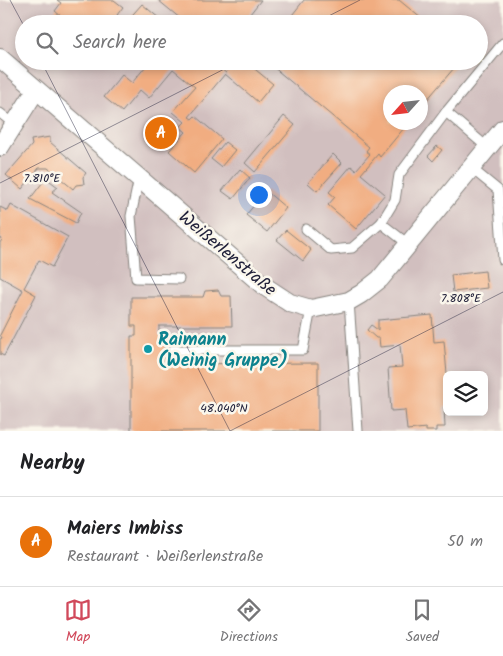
<!DOCTYPE html>
<meta charset="utf-8">
<style>
body{margin:0;font-family:Kalam,sans-serif;background:#f6f6f6;color:#202124}
.controls{position:absolute;right:15px;bottom:15px;display:grid;overflow:hidden;border-radius:8px;box-shadow:0 2px 8px #0003}
.controls button{width:45px;height:45px;display:grid;place-items:center;padding:0;border:0;border-bottom:1px solid #e0e0e0;background:#fff;color:#202124;font:25px sans-serif}
.compass{position:absolute;left:383px;top:85px;width:45px;height:45px;border-radius:50%;background:#fff;box-shadow:0 2px 8px #0003;rotate:243deg}
.you{position:absolute;left:258px;top:194px;width:18px;height:18px;margin:-12px;border:4px solid #fff;border-radius:50%;background:#1a73e8;box-shadow:0 0 0 8px #1a73e833}
.badge{display:grid;place-items:center;width:32px;height:32px;border-radius:50%;background:#d1495b;color:#fff;font-size:16px;font-weight:700}
.pin{position:absolute;translate:-50% -50%;border:2px solid #fff;box-shadow:0 1px 5px #0006}
.list{margin:0;padding:0;list-style:none}
h2{display:flex;justify-content:space-between;align-items:center;height:65px;margin:0;padding:0 20px;font-size:21px}
h2 small{font-size:16px;font-weight:400;color:#757577}
.list li{display:grid;grid-template-columns:32px 1fr auto;gap:15px;align-items:center;box-sizing:border-box;height:90px;padding:0 20px;border-top:1px solid #e0e0e0}
.list b{display:block;font-size:19px;white-space:nowrap}
.list p{margin:0;font-size:16px;white-space:nowrap;color:#757577}
.list em{font-size:16px;font-style:normal;color:#757577}
.icon{flex:none;width:28px;height:28px;fill:none;stroke:currentColor;stroke-width:2;stroke-linecap:round;stroke-linejoin:round}
.map{position:relative;flex:none;width:503px;height:431px;overflow:hidden}
.search{position:absolute;background:#fff;box-shadow:0 2px 8px #0003;left:15px;right:15px;top:15px;height:55px;display:flex;align-items:center;gap:12px;box-sizing:border-box;padding:0 18px;border-radius:28px;color:#757577;font-size:19px}
.sheet{height:155px;background:#fff}
nav{display:flex;justify-content:space-around;align-items:center;box-sizing:border-box;height:70px;border-top:1px solid #e0e0e0;background:#fff;font-size:14px;color:#757577}
nav a{display:grid;justify-items:center;gap:2px}
nav .on{color:#d1495b}
.map>svg:first-child{display:block}
</style>
<div class="map">
<svg width="503" height="431" viewBox="0 0 503 431">
<rect width="100%" height="100%" fill="#fbf7ec"/>
<filter id="ink" filterUnits="userSpaceOnUse"><feTurbulence type="fractalNoise" baseFrequency=".02" numOctaves="2"/><feDisplacementMap in="SourceGraphic" scale="10" xChannelSelector="R" yChannelSelector="G"/><feConvolveMatrix kernelMatrix="1 2 1 2 8 2 1 2 1" color-interpolation-filters="sRGB"/></filter>
<filter id="wash" filterUnits="userSpaceOnUse"><feTurbulence type="fractalNoise" baseFrequency=".0096" numOctaves="4" result="noise"/><feDisplacementMap in="SourceGraphic" scale="20" xChannelSelector="R" yChannelSelector="G"/><feGaussianBlur stdDeviation="1.12" result="paint"/><feColorMatrix in="noise" values="0 0 0 0 0 0 0 0 0 0 0 0 0 0 0 0 0 1.4 0 .05"/><feComposite in="paint" operator="in"/></filter>
<g filter="url(#wash)">
<rect width="100%" height="100%" fill="#e9e2bf"/>
<path fill="#d1bfbf" fill-rule="evenodd" d="M0,0H503V431H0ZM24,24H479V61H24ZM390,92H420V122H390ZM447,375H484V412H447Z"/>
<g id="blocks">
<g fill="#f1ad81">
<polygon points="57,0 114,0 123,7 117,15 126,22 142,4 166,24 70,24 55,11 61,3"/>
<polygon points="158,0 261,0 242,24 187,24"/>
<polygon points="304,0 399,0 428,24 285,24"/>
<polygon points="140,61 211,61 226,73 236,61 245,61 273,84 258,102 225,74 189,117 192,119 195,116 222,139 194,173 169,151 186,132 180,127 185,122 173,112 195,87 173,69 149,98 140,90 122,112 104,97 122,75 132,83 146,66"/>
<polygon points="266,61 460,61 420,108 420,92 390,92 390,122 409,122 380,157 378,154 361,174 385,194 356,229 328,205 335,197 329,192 351,166 356,170 370,154 366,151 369,147"/>
<polygon points="284,116 295,125 255,172 245,163"/>
<polygon points="159,124 170,133 163,141 152,132"/>
<polygon points="50,137 50,142 86,173 83,177 84,184 76,185 73,189 48,168 39,168 22,189 6,175 32,145 31,140"/>
<polygon points="225,142 235,150 221,167 211,159"/>
<polygon points="437,146 442,150 433,161 428,156"/>
<polygon points="333,154 342,163 317,191 308,183"/>
<polygon points="240,169 250,178 233,199 222,191"/>
<polygon points="46,178 58,187 52,192 81,212 76,223 30,199"/>
<polygon points="266,191 286,208 267,232 246,215"/>
<polygon points="11,205 68,237 52,267 39,260 24,288 36,295 4,356 0,354 0,339 2,338 0,335 23,290 0,277 0,243 2,239 0,238 0,207 8,211"/>
<polygon points="286,230 311,250 303,261 277,240"/>
<polygon points="485,271 487,288 453,292 451,275"/>
<polygon points="218,290 221,296 231,296 232,326 159,326 159,336 165,336 165,364 318,363 318,431 131,431 131,336 136,336 136,326 131,326 131,297 203,297 205,291"/>
<polygon points="432,315 434,342 444,341 447,374 447,407 444,407 445,427 436,427 436,431 426,431 426,428 407,430 405,410 391,411 388,368 402,367 400,345 380,347 379,338 376,338 367,330 371,325 378,330 378,320"/>
</g>
</g>
</g>
<g filter="url(#ink)">
<use href="#blocks" fill-opacity="0" stroke="#86827d" stroke-width="1"/>
<g fill="none" stroke-linecap="round" stroke-linejoin="round">
<defs>
<g id="service">
<polyline points="0,113 14,124"/>
<polyline points="488,148 446,112 503,43"/>
<polyline points="471,168 498,190 503,260"/>
<polyline points="139,178 131,216 136,278 179,279"/>
<polyline points="381,223 395,200 399,175 446,112"/>
<polyline points="306,229 331,250 352,248 381,223 408,244"/>
<polyline points="349,301 358,431"/>
<polyline points="173,350 303,350 311,309"/>
</g>
<g id="minor">
<polyline points="0,58 264,286 290,303 311,309 349,301 361,294 380,279 503,129"/>
<polyline points="0,147 36,90"/>
</g>
</defs>
<use href="#service" stroke="#86827d" stroke-width="11"/>
<use href="#minor" stroke="#86827d" stroke-width="20"/>
<use href="#service" stroke="#fff" stroke-width="9"/>
<use href="#minor" stroke="#fff" stroke-width="18"/>
</g>
</g>
<path fill="none" stroke="#22223b" stroke-width="1" stroke-opacity="0.45" d="M10,0L24,26M313,24L360,0M41,61L230,431M0,183L240,61M230,431L503,292"/>
<circle fill="#0f9aa8" stroke="#fbf7ec" stroke-width="2" cx="148" cy="349" r="5"/>
<g text-anchor="middle" stroke-width="5" stroke-linejoin="round" paint-order="stroke">
<g font-size="18" fill="#22223b" stroke="#fbf7ec">
<text transform="translate(228 253) rotate(40)" y="6">Weißerlenstraße</text>
</g>
<g font-size="18" font-weight="bold" fill="#0d838f" stroke="#fbf7ec" text-anchor="start">
<text x="158" y="345">Raimann<tspan x="158" dy="21">(Weinig Gruppe)</tspan></text>
</g>
</g>
<g font-size="12" text-anchor="middle" fill="#22223b" stroke="#fbf7ec" stroke-width="5" stroke-linejoin="round" paint-order="stroke">
<text x="42" y="182">7.810°E</text>
<text x="461" y="302">7.808°E</text>
<text x="224" y="412">48.040°N</text>
</g>
</svg>
<div class="controls">
<button><svg class="icon" aria-label="layers" viewBox="0 0 24 24"><path d="M12 4l9 5-9 5-9-5zM3 14l9 5 9-5"/></svg></button>
</div>
<svg class="compass" viewBox="-18 -18 36 36"><path d="M0-13l5 13h-10z" fill="#e53935"/><path d="M0 13l5-13h-10z" fill="#757577"/></svg>
<div class="you"></div>
<div class="pin badge" style="left:161px;top:133px;background:#e8710a">A</div>
<div class="search"><svg class="icon" aria-label="search" viewBox="0 0 24 24"><circle cx="10" cy="10" r="6"/><path d="M15 15l6 6"/></svg>Search here</div>
</div>
<section class="sheet">
<h2>Nearby<small></small></h2>
<ul class="list">
<li><span class="badge" style="background:#e8710a">A</span><div><b>Maiers Imbiss</b><p>Restaurant · Weißerlenstraße</p></div><em>50 m</em></li>
</ul>
</section>
<nav>
<a class="on"><svg class="icon" aria-label="map" viewBox="0 0 24 24"><path d="M3 6l6-2 6 2 6-2v14l-6 2-6-2-6 2zM9 4v14M15 6v14"/></svg>Map</a>
<a><svg class="icon" aria-label="directions" viewBox="0 0 24 24"><path d="M12 3l9 9-9 9-9-9zM9 14v-3h6M13 9l2 2-2 2"/></svg>Directions</a>
<a><svg class="icon" aria-label="saved" viewBox="0 0 24 24"><path d="M7 4h10v16l-5-4-5 4z"/></svg>Saved</a>
</nav>
